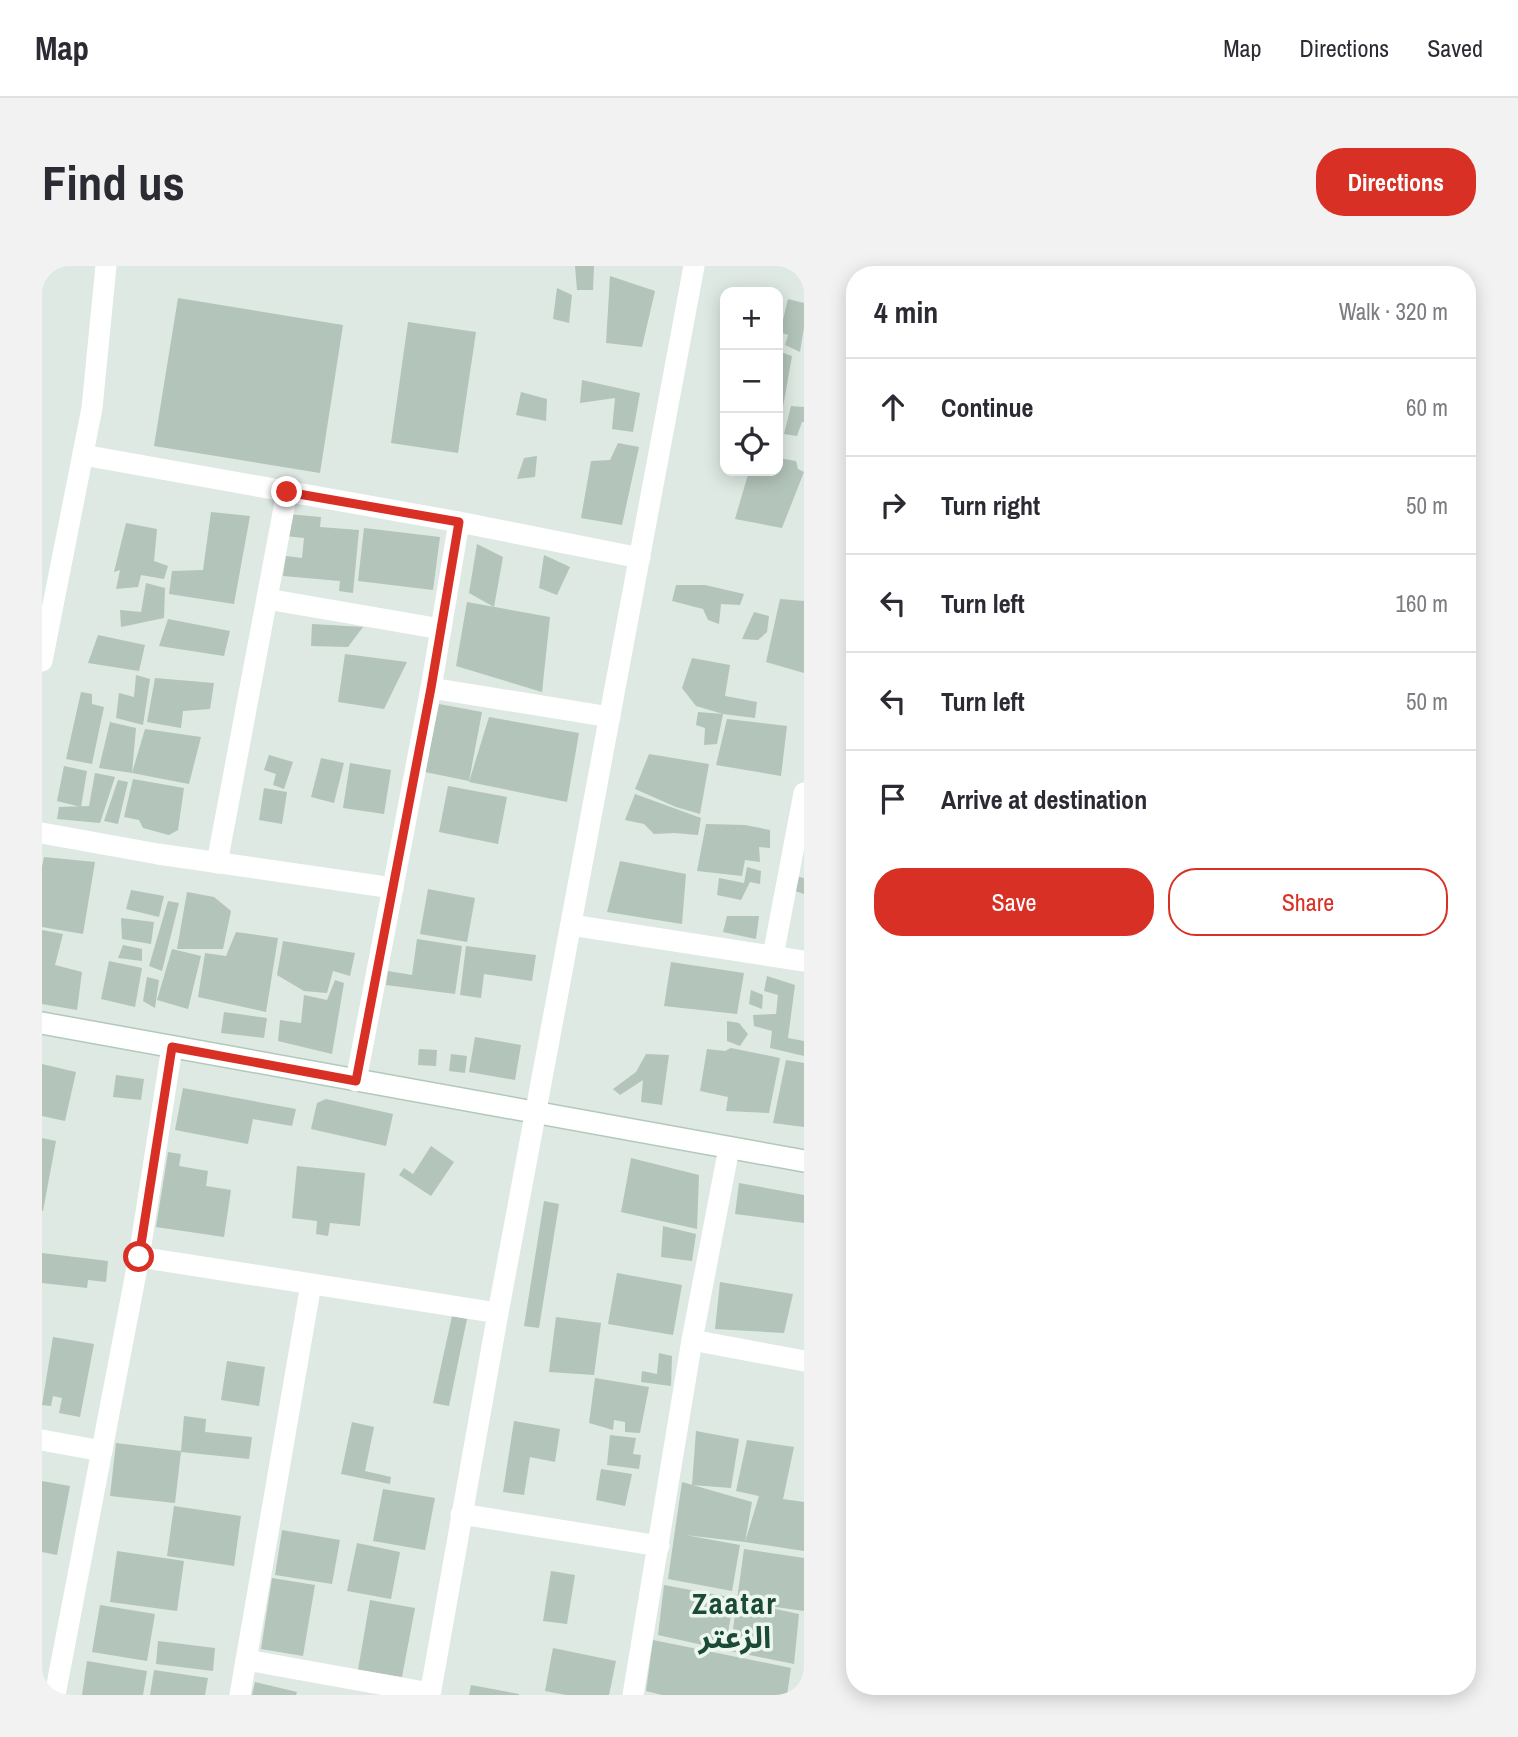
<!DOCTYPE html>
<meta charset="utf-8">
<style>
body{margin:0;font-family:"Archivo Narrow","Noto Sans Arabic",sans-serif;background:#f2f2f3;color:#2b2b33}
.controls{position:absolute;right:21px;top:21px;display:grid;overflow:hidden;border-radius:14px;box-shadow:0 4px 18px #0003}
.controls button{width:63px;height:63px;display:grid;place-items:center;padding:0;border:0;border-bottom:2px solid #e1e1e2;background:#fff;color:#2b2b33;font:35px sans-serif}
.stop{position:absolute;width:21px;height:21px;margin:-16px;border:5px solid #d93025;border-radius:50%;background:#fff}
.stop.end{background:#d93025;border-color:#fff;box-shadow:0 2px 7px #0008}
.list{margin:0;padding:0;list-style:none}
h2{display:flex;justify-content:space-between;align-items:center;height:91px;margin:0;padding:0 28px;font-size:30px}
h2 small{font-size:23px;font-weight:400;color:#7c7c81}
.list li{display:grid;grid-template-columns:46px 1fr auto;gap:21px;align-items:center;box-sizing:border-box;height:98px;padding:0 28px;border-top:2px solid #e1e1e2}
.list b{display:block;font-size:26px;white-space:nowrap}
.list em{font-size:23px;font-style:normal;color:#7c7c81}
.actions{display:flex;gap:14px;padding:21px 28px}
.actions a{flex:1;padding:16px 0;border:2px solid #d93025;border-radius:28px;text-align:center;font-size:24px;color:#d93025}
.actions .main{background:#d93025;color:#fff}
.icon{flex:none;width:38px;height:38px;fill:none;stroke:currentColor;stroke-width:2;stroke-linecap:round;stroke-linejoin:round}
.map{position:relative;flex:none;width:762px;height:1429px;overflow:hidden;border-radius:28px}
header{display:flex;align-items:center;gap:42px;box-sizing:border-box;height:98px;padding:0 35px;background:#fff;border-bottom:2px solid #e1e1e2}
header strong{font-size:33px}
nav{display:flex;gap:38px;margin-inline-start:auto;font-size:24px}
.intro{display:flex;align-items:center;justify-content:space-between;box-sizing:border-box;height:168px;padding:0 42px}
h1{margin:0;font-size:49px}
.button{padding:18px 32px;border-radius:28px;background:#d93025;color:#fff;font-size:24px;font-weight:700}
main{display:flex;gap:42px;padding:0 42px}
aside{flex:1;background:#fff;border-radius:28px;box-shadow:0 4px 18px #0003}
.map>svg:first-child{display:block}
</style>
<header>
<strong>Map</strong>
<nav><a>Map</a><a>Directions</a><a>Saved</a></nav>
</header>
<div class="intro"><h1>Find us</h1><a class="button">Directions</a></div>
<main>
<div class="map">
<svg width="762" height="1429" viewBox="0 0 762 1429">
<rect width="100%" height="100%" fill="#dde9e2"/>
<g fill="#b3c4ba">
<polygon points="533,0 552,0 551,24 535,24"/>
<polygon points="568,10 613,25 600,81 564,77"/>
<polygon points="515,22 530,29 527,57 511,53"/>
<polygon points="136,32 301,59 278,207 112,180"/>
<polygon points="746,33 762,37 762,61 758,86 743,79 746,69 738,66"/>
<polygon points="366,56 434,66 416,187 349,177"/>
<polygon points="736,85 750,90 741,141 736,139"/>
<polygon points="540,114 598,127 591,166 570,163 573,132 538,137"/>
<polygon points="479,126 505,133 504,155 474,149"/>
<polygon points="749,140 762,141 762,156 760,156 755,170 742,168"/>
<polygon points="736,148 741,150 737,173 736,172"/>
<polygon points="576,177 597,181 580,259 539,252 549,195 568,194"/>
<polygon points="495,190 493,211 475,213 482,192"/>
<polygon points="736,192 754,195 756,203 762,206 740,262 693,253 707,205 736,205"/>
<polygon points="169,246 208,250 192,338 127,328 130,305 161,304"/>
<polygon points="245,248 279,251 278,261 317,264 311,327 297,325 298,315 241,310 244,290 260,292 262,272 243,270"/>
<polygon points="84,257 115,263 112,295 126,300 122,313 99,309 96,321 74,323 78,304 72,306"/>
<polygon points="322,262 398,271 391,324 316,315"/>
<polygon points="435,278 461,291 452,341 427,327"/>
<polygon points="502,289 528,301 515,329 497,322"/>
<polygon points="104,317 123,322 122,352 79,361 78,344 99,346"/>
<polygon points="634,319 663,319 702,328 698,339 679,338 677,358 666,354 661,343 630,335"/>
<polygon points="738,333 762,335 762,407 724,396"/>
<polygon points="425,336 508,351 500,426 414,400"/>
<polygon points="712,346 727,350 725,366 716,374 700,373"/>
<polygon points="126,353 188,365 182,390 117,380"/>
<polygon points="270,358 321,361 306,381 269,380"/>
<polygon points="56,369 103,379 97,405 46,397"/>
<polygon points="303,388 365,396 342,443 296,436"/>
<polygon points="650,392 688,399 683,430 715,436 713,452 681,448 654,440 640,422"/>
<polygon points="94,409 108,413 101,459 74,452 77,427 92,431"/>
<polygon points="113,412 172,417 168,443 141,445 139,462 105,456"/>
<polygon points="39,426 50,428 50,438 62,441 50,498 24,493"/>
<polygon points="397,438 440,446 427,515 383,506"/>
<polygon points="656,446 681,448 675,478 662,479 663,462 654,459"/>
<polygon points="447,451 537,467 525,536 427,516"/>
<polygon points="685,453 745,460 739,510 674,499"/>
<polygon points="68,456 94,462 90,507 57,502"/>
<polygon points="103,463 159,471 147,518 90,507"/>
<polygon points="607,488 667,498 658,548 634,541 593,523"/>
<polygon points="227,489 251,496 242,523 231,519 234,508 222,504"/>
<polygon points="279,492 302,497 292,537 269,531"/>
<polygon points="308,497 349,504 342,548 301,542"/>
<polygon points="22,500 45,505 39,541 15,535"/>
<polygon points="53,507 73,511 58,557 15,553 17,541 47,540"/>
<polygon points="91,513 142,522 136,564 127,569 101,562 97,554 82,551"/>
<polygon points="76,514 86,516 76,558 62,555"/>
<polygon points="406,520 465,531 456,578 397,566"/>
<polygon points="222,522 245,526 240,558 217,554"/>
<polygon points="593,528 659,552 656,569 632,567 612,568 602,558 583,554"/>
<polygon points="664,558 703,559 728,564 728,582 717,581 718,596 703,594 700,610 655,605"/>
<polygon points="2,591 53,596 41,668 0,661 0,601"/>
<polygon points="578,595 644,608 640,658 565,646"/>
<polygon points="705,601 719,605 718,618 708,616 699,634 675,629 677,612 702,617"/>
<polygon points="757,611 762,612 762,628 753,625"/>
<polygon points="386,623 433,632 425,676 378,668"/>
<polygon points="89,624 122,630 117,651 84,643"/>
<polygon points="145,626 172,631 189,645 181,683 135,683"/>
<polygon points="126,635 137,637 120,705 107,700"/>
<polygon points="685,650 717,650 714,673 681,666"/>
<polygon points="79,652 112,656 109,678 80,673"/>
<polygon points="0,664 21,668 13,699 40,706 35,744 0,738"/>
<polygon points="194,666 236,672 224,746 156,731 163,687 184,690"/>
<polygon points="375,673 420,680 413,728 344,719 346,705 370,709"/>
<polygon points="241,675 313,687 308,710 291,705 285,727 262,725 235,709"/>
<polygon points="81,679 100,683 100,695 76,692"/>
<polygon points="424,680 494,689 490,715 442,708 439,732 418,729"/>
<polygon points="130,683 159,690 146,743 115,734"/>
<polygon points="67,695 100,702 93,741 59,733"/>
<polygon points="629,696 702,707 695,748 622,740"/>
<polygon points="725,710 753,719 746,772 762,775 762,790 728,782 730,765 712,760 711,749 734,748 736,729 722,725"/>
<polygon points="105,711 117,714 113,742 101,735"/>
<polygon points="293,714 302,717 290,788 236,775 238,754 259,757 262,729 285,734"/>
<polygon points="709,724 721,729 720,743 707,738"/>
<polygon points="182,746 225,752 222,772 179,767"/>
<polygon points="685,755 697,757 706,768 698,780 685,775"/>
<polygon points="433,771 479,779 473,814 427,806"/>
<polygon points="689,782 738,792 727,847 684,845 686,831 658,825 665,783 683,785"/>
<polygon points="377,783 395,784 394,800 376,799"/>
<polygon points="409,788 425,790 423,807 407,805"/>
<polygon points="604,788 627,789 620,839 599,836 601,814 578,829 571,823 594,806"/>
<polygon points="744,794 762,797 762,861 731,857"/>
<polygon points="0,798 34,806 23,855 0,850"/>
<polygon points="74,809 102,813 99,834 71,831"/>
<polygon points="141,822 254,843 250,860 211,853 206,878 133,864"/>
<polygon points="284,833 351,848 344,880 269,863 275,837"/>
<polygon points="0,872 14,875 1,945 0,945"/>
<polygon points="389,880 412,896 389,930 357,909 362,902 371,908"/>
<polygon points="126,886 139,888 137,900 166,905 164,920 189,924 182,971 114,961"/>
<polygon points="589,892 657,909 655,963 579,946"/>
<polygon points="255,900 323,907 318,960 288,957 286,970 274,968 275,955 250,952"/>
<polygon points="697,917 762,929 762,957 693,948"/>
<polygon points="502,935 517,938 497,1062 482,1060"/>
<polygon points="621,960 654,968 650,995 619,991"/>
<polygon points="0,987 66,995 64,1016 46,1014 45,1022 0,1017"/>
<polygon points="575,1007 640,1019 631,1069 566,1058"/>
<polygon points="678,1016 751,1028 742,1067 673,1063"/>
<polygon points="410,1050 425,1053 407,1140 391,1137"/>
<polygon points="514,1051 559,1057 552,1109 507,1106"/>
<polygon points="11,1071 52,1078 38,1151 17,1147 20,1132 11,1130 9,1140 0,1139"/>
<polygon points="617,1087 630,1090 629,1120 599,1116 600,1105 615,1108"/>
<polygon points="185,1095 223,1101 217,1140 179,1134"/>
<polygon points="553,1112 607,1121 598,1167 583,1166 583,1156 572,1154 571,1164 547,1157"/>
<polygon points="142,1150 164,1153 163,1166 210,1171 207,1193 139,1186 133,1237 68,1230 74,1177 139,1185"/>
<polygon points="472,1155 518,1163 513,1196 488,1191 482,1229 461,1226"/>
<polygon points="310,1156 332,1161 323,1205 349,1211 348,1218 299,1208"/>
<polygon points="654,1165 697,1173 689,1222 650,1219"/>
<polygon points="568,1169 594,1172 591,1188 599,1189 597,1203 565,1199"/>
<polygon points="705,1174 752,1181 741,1233 762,1236 762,1285 703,1276 717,1230 694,1225"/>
<polygon points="559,1203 590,1208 583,1240 554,1234"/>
<polygon points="0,1215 28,1220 15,1289 0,1286"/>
<polygon points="640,1216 710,1236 703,1276 643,1269 698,1279 690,1325 626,1313"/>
<polygon points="341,1223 393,1232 383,1284 331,1275"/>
<polygon points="132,1240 199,1250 192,1300 125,1290"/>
<polygon points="240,1264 298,1274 290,1318 233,1309"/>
<polygon points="315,1277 358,1286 349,1333 305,1325"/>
<polygon points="702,1283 762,1292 762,1345 705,1337 757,1348 752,1398 688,1385"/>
<polygon points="75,1285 142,1295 135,1345 68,1336"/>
<polygon points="509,1305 533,1309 525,1358 501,1355"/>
<polygon points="230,1312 273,1319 261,1390 219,1383"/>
<polygon points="622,1319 692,1332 683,1384 616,1369"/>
<polygon points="328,1334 373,1342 360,1411 316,1404"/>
<polygon points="58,1339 113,1348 105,1395 50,1386"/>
<polygon points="611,1374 749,1402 745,1429 620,1429 604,1425"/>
<polygon points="116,1375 173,1382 171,1405 114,1398"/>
<polygon points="511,1382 574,1395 567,1429 524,1429 503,1425"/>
<polygon points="45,1395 105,1405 101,1429 40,1429"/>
<polygon points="112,1404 166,1412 163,1429 108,1429"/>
<polygon points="213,1416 255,1426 254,1429 210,1429"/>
<polygon points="429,1419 477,1428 477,1429 427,1429"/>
</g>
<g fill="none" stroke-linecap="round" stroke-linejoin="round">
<defs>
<polyline id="secondary" points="0,757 762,895"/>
</defs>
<use href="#secondary" stroke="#b1c9bb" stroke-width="24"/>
<g stroke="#fff" stroke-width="21">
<polyline points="41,189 417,256 598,292"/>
<polyline points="225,333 399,363"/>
<polyline points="0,395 50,142 64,0"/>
<polyline points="389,422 568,451"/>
<polyline points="0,567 116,588 351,622"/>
<polyline points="175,597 245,226"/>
<polyline points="529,659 762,695"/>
<polyline points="731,690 762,527"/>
<polyline points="314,815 389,422 417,256"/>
<polyline points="97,991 456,1047"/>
<polyline points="650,1074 762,1095"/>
<polyline points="0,1174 60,1185"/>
<polyline points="419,1248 617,1280"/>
<polyline points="204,1394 388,1427"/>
<polyline points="13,1429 97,991 130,781"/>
<polyline points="198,1429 269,1018"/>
<polyline points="388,1429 456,1047 652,0"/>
<polyline points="591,1429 650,1074 687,882"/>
</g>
<use href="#secondary" stroke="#fff" stroke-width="21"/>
</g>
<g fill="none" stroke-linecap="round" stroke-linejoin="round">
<polyline stroke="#d93025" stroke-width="9" points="97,991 130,781 314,815 389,422 417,256 245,226"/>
</g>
<g text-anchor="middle" stroke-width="7" stroke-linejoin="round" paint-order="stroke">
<g font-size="30" font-weight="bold" letter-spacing="2" fill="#1b4b36" stroke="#eef6f0">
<text x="693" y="1348">Zaatar<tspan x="693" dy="34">الزعتر</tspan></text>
</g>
</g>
</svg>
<div class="controls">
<button>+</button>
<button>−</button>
<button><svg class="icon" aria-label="locate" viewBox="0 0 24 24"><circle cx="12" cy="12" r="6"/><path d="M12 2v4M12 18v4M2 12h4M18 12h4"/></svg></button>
</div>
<div class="stop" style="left:97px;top:991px"></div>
<div class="stop end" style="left:245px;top:226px"></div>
</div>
<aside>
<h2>4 min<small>Walk · 320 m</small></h2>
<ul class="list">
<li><svg class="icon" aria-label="ahead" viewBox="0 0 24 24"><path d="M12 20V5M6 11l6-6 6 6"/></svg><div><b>Continue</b></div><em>60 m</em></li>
<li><svg class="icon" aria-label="right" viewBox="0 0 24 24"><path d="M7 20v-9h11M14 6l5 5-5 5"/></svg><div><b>Turn right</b></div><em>50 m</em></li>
<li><svg class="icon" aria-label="left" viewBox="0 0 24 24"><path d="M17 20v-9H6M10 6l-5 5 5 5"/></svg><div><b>Turn left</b></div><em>160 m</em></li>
<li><svg class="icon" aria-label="left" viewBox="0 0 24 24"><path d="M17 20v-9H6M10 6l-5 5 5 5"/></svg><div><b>Turn left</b></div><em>50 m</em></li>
<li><svg class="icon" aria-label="arrive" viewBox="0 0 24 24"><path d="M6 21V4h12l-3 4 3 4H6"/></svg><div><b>Arrive at destination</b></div></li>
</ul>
<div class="actions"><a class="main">Save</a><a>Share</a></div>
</aside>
</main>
